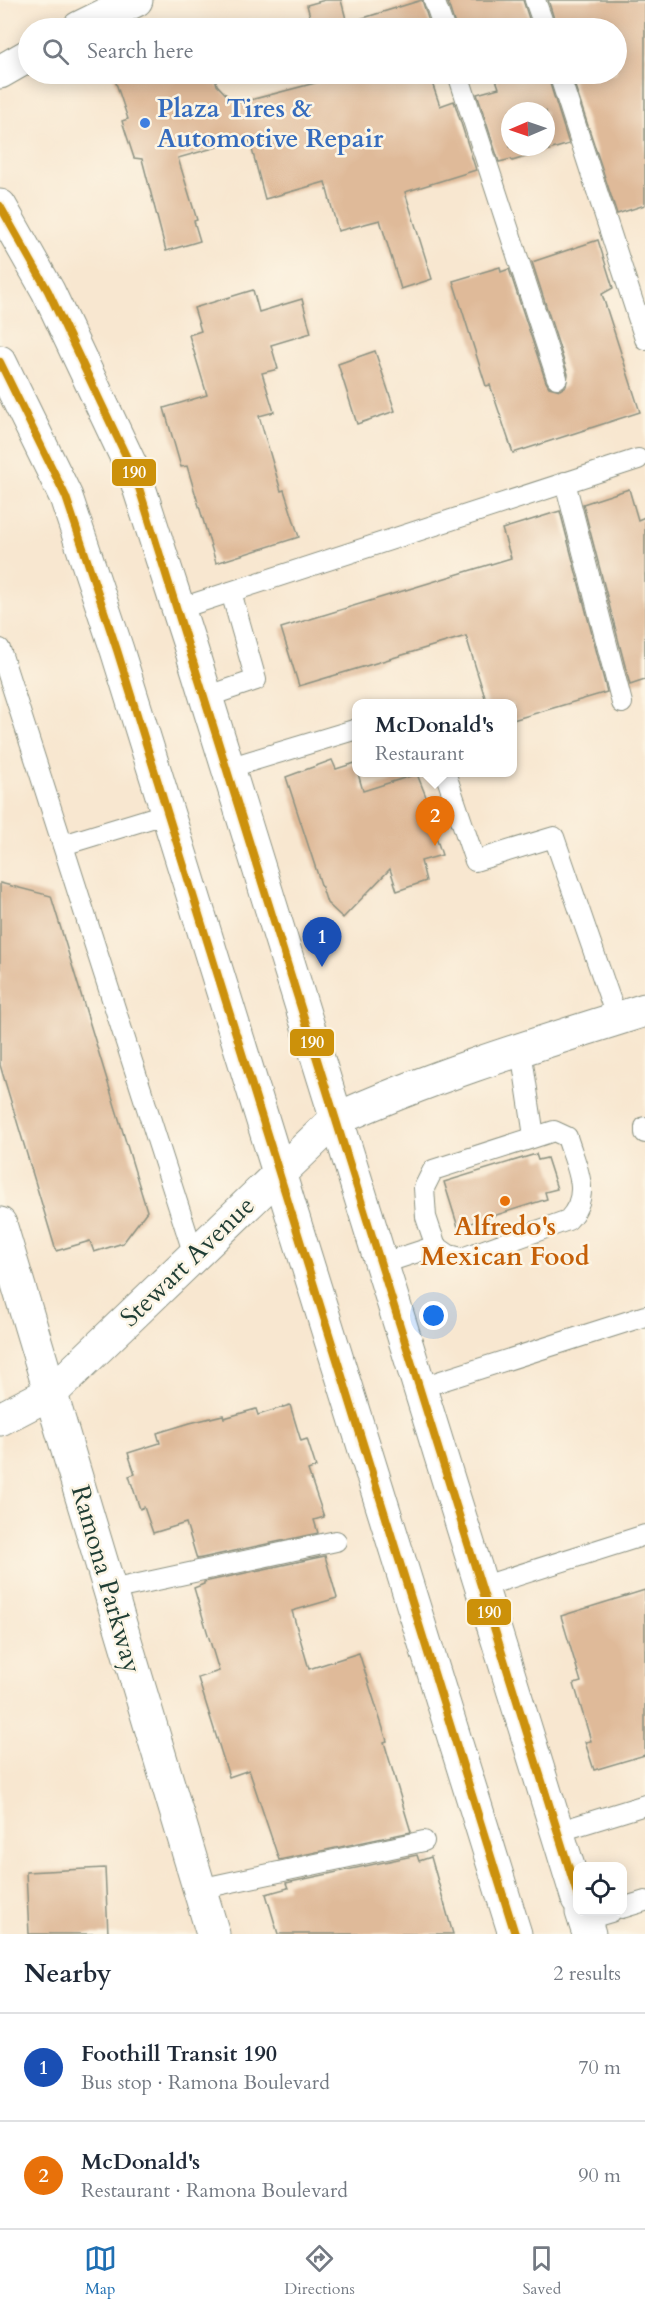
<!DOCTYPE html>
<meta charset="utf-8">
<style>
body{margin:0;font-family:Cardo,serif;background:#f6f6f7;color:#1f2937}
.controls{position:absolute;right:18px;bottom:18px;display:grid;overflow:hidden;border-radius:12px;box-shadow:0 3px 15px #0003}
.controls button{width:54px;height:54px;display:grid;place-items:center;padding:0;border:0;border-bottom:2px solid #e0e1e3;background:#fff;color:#1f2937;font:30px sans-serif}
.compass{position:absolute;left:501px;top:102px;width:54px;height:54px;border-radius:50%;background:#fff;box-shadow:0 3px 15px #0003;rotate:268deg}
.you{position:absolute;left:434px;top:1316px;width:21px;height:21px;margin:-15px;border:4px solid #fff;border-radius:50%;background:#1a73e8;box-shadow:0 0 0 9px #1a73e833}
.badge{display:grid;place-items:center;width:39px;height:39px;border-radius:50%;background:#1f6fb2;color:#fff;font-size:20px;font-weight:700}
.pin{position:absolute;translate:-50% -50px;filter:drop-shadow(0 2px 3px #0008)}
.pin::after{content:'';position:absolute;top:32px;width:21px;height:18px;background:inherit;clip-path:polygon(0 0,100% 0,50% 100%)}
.popup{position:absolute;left:352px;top:699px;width:165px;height:78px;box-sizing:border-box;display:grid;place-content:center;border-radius:12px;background:#fff;filter:drop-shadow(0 2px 4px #0005);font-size:20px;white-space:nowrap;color:#747a83}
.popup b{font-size:22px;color:#1f2937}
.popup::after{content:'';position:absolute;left:50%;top:100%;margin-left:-12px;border:12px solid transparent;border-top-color:#fff}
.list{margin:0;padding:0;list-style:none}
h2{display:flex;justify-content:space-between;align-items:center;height:78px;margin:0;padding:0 24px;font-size:26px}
h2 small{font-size:20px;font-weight:400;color:#747a83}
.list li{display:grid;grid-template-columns:39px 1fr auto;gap:18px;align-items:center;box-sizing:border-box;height:108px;padding:0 24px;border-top:2px solid #e0e1e3}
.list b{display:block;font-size:22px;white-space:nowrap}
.list p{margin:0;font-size:20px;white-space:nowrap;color:#747a83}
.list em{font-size:20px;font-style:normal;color:#747a83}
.icon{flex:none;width:33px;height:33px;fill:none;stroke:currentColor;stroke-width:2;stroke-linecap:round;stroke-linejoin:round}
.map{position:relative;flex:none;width:645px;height:1934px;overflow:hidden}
.search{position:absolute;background:#fff;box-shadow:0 3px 15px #0003;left:18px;right:18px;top:18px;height:66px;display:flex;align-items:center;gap:15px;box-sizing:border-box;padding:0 21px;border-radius:33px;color:#747a83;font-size:22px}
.sheet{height:294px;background:#fff}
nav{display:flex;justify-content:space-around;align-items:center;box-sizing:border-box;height:84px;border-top:2px solid #e0e1e3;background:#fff;font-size:16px;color:#747a83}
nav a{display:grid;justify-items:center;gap:3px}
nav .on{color:#1f6fb2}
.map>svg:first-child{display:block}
</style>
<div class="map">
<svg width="645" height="1934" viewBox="0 0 645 1934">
<rect width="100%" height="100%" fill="#fcf5e5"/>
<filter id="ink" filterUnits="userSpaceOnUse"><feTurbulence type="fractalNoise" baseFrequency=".0167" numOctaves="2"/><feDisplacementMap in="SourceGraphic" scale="12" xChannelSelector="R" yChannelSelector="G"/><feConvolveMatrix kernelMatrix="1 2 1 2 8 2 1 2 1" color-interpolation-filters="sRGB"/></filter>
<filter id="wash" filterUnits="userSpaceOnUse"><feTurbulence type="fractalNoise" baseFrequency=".008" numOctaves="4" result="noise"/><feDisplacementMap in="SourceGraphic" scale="24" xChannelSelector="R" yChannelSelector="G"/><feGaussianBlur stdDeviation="1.35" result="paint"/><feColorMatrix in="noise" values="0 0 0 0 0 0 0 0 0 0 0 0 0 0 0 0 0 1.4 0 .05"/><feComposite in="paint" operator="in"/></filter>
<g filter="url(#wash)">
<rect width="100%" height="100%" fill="#f8e7d0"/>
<g id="blocks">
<g fill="#dfba99" fill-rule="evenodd">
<polygon points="325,0 341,0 347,23 422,0 431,28 310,28 313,28 307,5"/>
<polygon points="447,0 523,0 532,28 456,28"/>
<polygon points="548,0 645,0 645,205 617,214 571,74 616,74 616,28 557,28"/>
<polygon points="113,74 214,74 217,85 235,104 319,82 317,74 429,74 440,106 454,101 476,170 405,192 432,279 401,289 380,220 338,231 325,182 265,199 249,138 178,158 197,220 194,221 200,241 166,251 142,159 134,158 122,121 128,119"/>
<path d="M494,74H547L569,144L512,161L511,159L499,162L477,94L499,88ZM510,111H546V147H510Z"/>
<polygon points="598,240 613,288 602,294 640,412 513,453 490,385 486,386 453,281 500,267 501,272 509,269 546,382 549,387 560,390 566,386 568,374 532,262"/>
<polygon points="253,290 259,312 302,299 311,333 271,345 278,369 262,373 274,412 259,416 281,491 284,490 299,537 216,563 187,466 181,467 164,408 207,395 189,335 201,331 194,308"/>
<polygon points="375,351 395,411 357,424 338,364"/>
<polygon points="629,489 638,520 645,517 645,680 630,685 583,504"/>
<polygon points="560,511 607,692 513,720 513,704 487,704 466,636 299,686 281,628 511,558 502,529"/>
<polygon points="332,760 336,769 355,763 363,791 417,774 438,827 433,828 442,855 421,861 426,881 397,891 390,869 343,918 327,903 286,777"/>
<polygon points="0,883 51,896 147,1211 123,1243 94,1252 90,1241 56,1251 0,1065"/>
<polygon points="536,1154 538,1160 547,1158 557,1189 545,1192 547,1199 458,1227 444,1182"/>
<polygon points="290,1405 301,1441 307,1439 316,1467 308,1470 324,1517 314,1520 318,1533 197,1559 186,1523 153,1533 144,1507 140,1509 129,1476 135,1474 128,1453 160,1443 157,1433 190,1423 223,1415 224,1418 256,1409 258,1415"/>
<polygon points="325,1556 337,1598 292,1611 309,1669 359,1653 387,1741 384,1742 411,1832 279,1860 249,1770 229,1777 198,1678 219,1671 194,1588 204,1584 204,1582"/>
<polygon points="645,1590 645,1755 594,1770 585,1742 591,1741 574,1684 581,1682 561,1616"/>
<polygon points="417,1855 419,1861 431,1857 453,1934 278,1934 266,1894 288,1888 286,1883"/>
<polygon points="105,1868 108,1934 29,1934 26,1872"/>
</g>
</g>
</g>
<g filter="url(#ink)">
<use href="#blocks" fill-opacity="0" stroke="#8c9282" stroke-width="1.5"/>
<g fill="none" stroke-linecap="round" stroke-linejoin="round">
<defs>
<g id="lane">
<polyline points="434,0 444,28"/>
<polyline points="535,0 545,28"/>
<polyline points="458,74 557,378"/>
<polyline points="559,74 645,339"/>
<polyline points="565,482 622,703"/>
<polyline points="178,609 638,459"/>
<polyline points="0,649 194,1255"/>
<polyline points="206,697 256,680 231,592"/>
<polyline points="228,768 357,729"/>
<polyline points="445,772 475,861 554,837 617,1019"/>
<polyline points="63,845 168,813"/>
<polyline points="521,1050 534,1136"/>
<polyline points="645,1127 645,1133"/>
<path d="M554,1131L567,1137C576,1167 593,1194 568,1220L462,1258L449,1255L436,1246L431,1232L426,1217L424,1188L433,1170Z"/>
<polyline points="381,1264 436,1246"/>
<polyline points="419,1388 645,1316"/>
<polyline points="481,1587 645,1535"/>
<polyline points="111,1590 336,1541"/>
<polyline points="557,1832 645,1805"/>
<polyline points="199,1889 424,1841"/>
<polyline points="622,1908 645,1901"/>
<polyline points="584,1920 611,1912"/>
</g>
<g id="street">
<polyline points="79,28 136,0"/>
<polyline points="0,72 28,56"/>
<path d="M335,1120C436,1074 540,1043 645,1010"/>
<polyline points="0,1224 213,1934"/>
</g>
<polyline id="secondary" points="0,1419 52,1392 335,1120"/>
<g id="primary">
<polyline points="0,206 48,291 135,475 189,642 578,1899"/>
<polyline points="0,362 66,497 117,650 515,1934"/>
<polyline points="582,1912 589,1934"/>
</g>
</defs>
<use href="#lane" stroke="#8c9282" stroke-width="22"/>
<use href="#street" stroke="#8c9282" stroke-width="35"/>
<use href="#secondary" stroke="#8c9282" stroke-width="35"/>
<use href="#primary" stroke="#8c9282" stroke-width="35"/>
<use href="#lane" stroke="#fff" stroke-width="20"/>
<use href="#street" stroke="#fff" stroke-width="33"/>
<use href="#secondary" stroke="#fff" stroke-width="33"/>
<use href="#primary" stroke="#fff" stroke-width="33"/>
<defs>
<g id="bus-1">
<polyline points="0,206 48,291 135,475 578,1897"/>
<polyline points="0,362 66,497 117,650 515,1934"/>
</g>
</defs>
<use href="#bus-1" stroke="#fcf5e5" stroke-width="12"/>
<use href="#bus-1" stroke="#cc910a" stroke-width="8"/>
</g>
</g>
<circle fill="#3f7fe0" stroke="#fcf5e5" stroke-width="2" cx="145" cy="123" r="6"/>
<circle fill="#e8710a" stroke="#fcf5e5" stroke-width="2" cx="505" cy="1201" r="6"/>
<g text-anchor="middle" stroke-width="5" stroke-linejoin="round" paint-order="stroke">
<g font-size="26" font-weight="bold" fill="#366cbe" stroke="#fcf5e5" text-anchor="start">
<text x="157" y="117">Plaza Tires &amp;<tspan x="157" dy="30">Automotive Repair</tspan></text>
</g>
<g font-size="26" font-weight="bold" fill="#c56008" stroke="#fcf5e5">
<text x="505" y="1235">Alfredo's<tspan x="505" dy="30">Mexican Food</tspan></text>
</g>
<g font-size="26" fill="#1f3d34" stroke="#fcf5e5">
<text transform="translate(187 1261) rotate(-44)" y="9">Stewart Avenue</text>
<text transform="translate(107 1579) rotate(74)" y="9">Ramona Parkway</text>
</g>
</g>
<g stroke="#fcf5e5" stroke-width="2">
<rect x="111" y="458" width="46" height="29" rx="6" fill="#cc910a"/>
<rect x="289" y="1028" width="46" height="29" rx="6" fill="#cc910a"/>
<rect x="466" y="1598" width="46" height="28" rx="6" fill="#cc910a"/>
</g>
<g font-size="16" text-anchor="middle" font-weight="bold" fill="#fff">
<text x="134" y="478">190</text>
<text x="312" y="1048">190</text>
<text x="489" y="1618">190</text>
</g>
</svg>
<div class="controls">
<button><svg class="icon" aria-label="locate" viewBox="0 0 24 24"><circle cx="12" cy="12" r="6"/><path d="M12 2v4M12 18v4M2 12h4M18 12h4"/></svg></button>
</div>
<svg class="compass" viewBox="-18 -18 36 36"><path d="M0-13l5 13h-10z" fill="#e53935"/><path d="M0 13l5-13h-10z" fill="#747a83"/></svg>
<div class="you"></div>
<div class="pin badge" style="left:322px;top:967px;background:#1a4fb4">1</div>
<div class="pin badge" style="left:435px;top:846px;background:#e8710a">2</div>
<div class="popup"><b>McDonald's</b>Restaurant</div>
<div class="search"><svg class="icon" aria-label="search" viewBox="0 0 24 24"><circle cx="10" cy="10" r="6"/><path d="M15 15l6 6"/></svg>Search here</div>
</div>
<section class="sheet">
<h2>Nearby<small>2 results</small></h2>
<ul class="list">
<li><span class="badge" style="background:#1a4fb4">1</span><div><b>Foothill Transit 190</b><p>Bus stop · Ramona Boulevard</p></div><em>70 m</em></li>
<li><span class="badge" style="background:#e8710a">2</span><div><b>McDonald's</b><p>Restaurant · Ramona Boulevard</p></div><em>90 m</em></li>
</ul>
</section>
<nav>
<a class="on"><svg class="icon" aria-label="map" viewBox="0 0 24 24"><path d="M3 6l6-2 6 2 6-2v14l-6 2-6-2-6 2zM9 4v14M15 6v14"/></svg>Map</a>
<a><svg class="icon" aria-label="directions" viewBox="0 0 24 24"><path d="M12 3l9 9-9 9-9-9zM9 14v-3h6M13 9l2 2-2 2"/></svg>Directions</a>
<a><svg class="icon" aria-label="saved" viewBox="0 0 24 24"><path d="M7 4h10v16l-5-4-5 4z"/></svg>Saved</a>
</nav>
